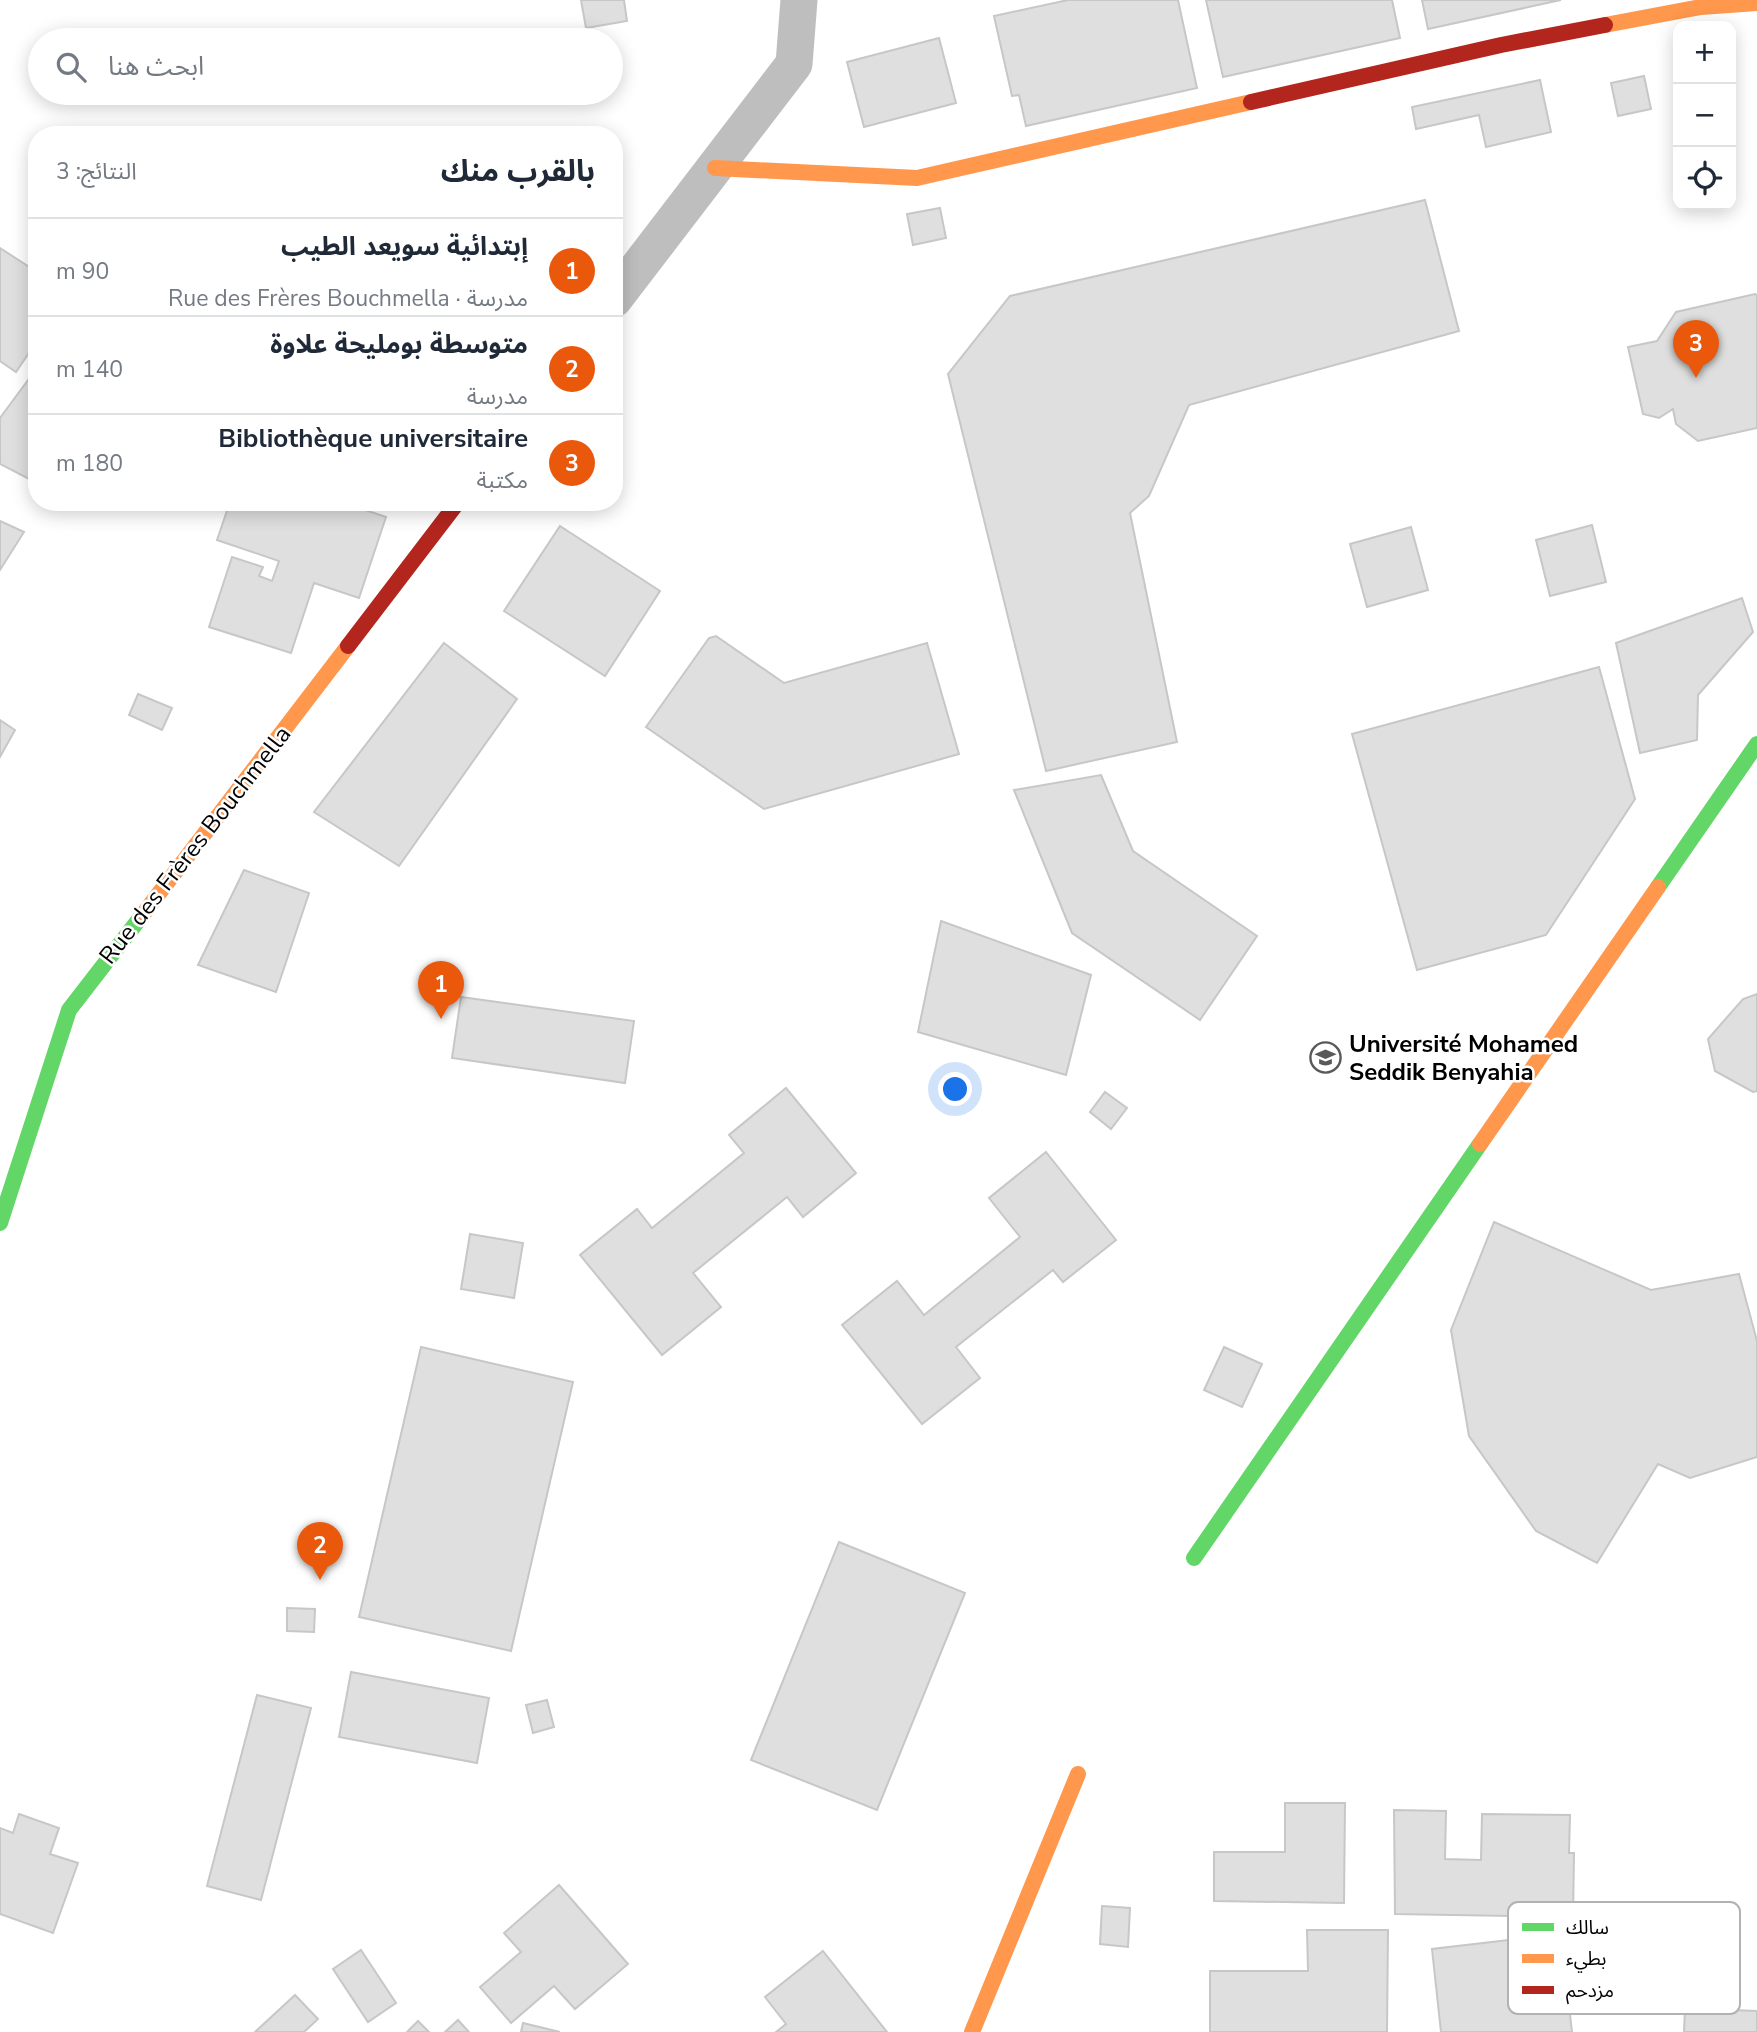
<!DOCTYPE html>
<html lang="ar">
<meta charset="utf-8">
<style>
body{margin:0;font-family:"Nunito Sans","Noto Sans Arabic",sans-serif;background:#f2f2f3;color:#1f2937;direction:rtl}
.controls{position:absolute;right:21px;top:21px;display:grid;overflow:hidden;border-radius:14px;box-shadow:0 4px 18px #0003}
.controls button{width:63px;height:63px;display:grid;place-items:center;padding:0;border:0;border-bottom:2px solid #e0e1e3;background:#fff;color:#1f2937;font:35px sans-serif}
.you{position:absolute;left:956px;top:1090px;width:24px;height:24px;margin:-18px;border:5px solid #fff;border-radius:50%;background:#1a73e8;box-shadow:0 0 0 10px #1a73e833}
.badge{display:grid;place-items:center;width:46px;height:46px;border-radius:50%;background:#ea580c;color:#fff;font-size:23px;font-weight:700}
.pin{position:absolute;translate:-50% -58px;filter:drop-shadow(0 2px 4px #0008)}
.pin::after{content:'';position:absolute;top:37px;width:24px;height:21px;background:inherit;clip-path:polygon(0 0,100% 0,50% 100%)}
.list{margin:0;padding:0;list-style:none}
h2{display:flex;justify-content:space-between;align-items:center;height:91px;margin:0;padding:0 28px;font-size:30px}
h2 small{font-size:23px;font-weight:400;color:#747a83}
.list li{display:grid;grid-template-columns:46px 1fr auto;gap:21px;align-items:center;box-sizing:border-box;height:98px;padding:0 28px;border-top:2px solid #e0e1e3}
.list b{display:block;font-size:26px;white-space:nowrap}
.list p{margin:0;font-size:23px;white-space:nowrap;color:#747a83}
.list em{font-size:23px;font-style:normal;color:#747a83}
.icon{flex:none;width:38px;height:38px;fill:none;stroke:currentColor;stroke-width:2;stroke-linecap:round;stroke-linejoin:round}
.map{position:relative;flex:none;width:1757px;height:2032px;overflow:hidden;direction:ltr}
.search{position:absolute;background:#fff;box-shadow:0 4px 18px #0003;left:28px;top:28px;width:595px;height:77px;display:flex;align-items:center;gap:18px;box-sizing:border-box;padding:0 24px;border-radius:38px;color:#747a83;font-size:26px}
.panel{position:absolute;background:#fff;box-shadow:0 4px 18px #0003;left:28px;top:126px;width:595px;height:385px;border-radius:28px;direction:rtl}
.map>svg:first-child{display:block}
</style>
<div class="map">
<svg width="1757" height="2032" viewBox="0 0 1757 2032">
<rect width="100%" height="100%" fill="#fff"/>
<g fill="#dfdfdf" stroke="#c7c7c7" stroke-width="2">
<polygon points="581,0 624,0 627,21 586,28"/>
<polygon points="1068,0 1178,0 1197,88 1026,126 1019,95 1012,96 994,16"/>
<polygon points="1206,0 1392,0 1400,38 1223,77"/>
<polygon points="1422,0 1561,0 1428,29"/>
<polygon points="939,38 956,103 864,127 847,62"/>
<polygon points="1644,76 1651,109 1618,116 1611,83"/>
<polygon points="1540,80 1551,132 1486,147 1479,115 1416,129 1412,107"/>
<polygon points="1425,200 1459,331 1189,405 1149,496 1130,513 1177,742 1046,771 948,374 1010,296"/>
<polygon points="940,208 946,238 913,245 907,214"/>
<polygon points="0,248 37,272 37,278 29,289 37,295 37,341 16,372 0,361"/>
<polygon points="1755,294 1757,295 1757,428 1698,441 1676,424 1673,409 1659,418 1643,414 1628,347 1657,341 1676,312"/>
<polygon points="37,368 37,483 0,464 0,418"/>
<polygon points="230,502 341,502 386,517 359,598 314,583 291,653 209,627 232,557 263,567 259,576 272,581 279,561 217,540"/>
<polygon points="0,521 24,532 0,570"/>
<polygon points="1592,525 1606,582 1550,596 1536,540"/>
<polygon points="560,526 660,591 605,676 504,611"/>
<polygon points="1411,527 1428,590 1367,607 1350,544"/>
<polygon points="1742,598 1753,632 1698,695 1697,740 1640,753 1616,643"/>
<polygon points="716,636 784,683 927,643 959,754 764,809 646,727 709,638"/>
<polygon points="444,643 517,699 399,866 314,812"/>
<polygon points="1599,667 1635,799 1546,935 1417,970 1352,734"/>
<polygon points="138,694 172,708 162,730 129,715"/>
<polygon points="0,720 15,730 0,757"/>
<polygon points="1101,775 1133,851 1257,936 1200,1020 1072,933 1014,790"/>
<polygon points="244,870 309,893 276,992 198,965"/>
<polygon points="941,921 1091,975 1066,1075 918,1032"/>
<polygon points="1757,994 1757,1091 1753,1092 1715,1071 1708,1039 1743,999"/>
<polygon points="461,997 634,1021 625,1083 452,1058"/>
<polygon points="786,1088 856,1173 803,1217 787,1197 693,1273 721,1307 662,1355 580,1255 637,1209 652,1228 744,1153 729,1135"/>
<polygon points="1105,1092 1127,1108 1111,1129 1090,1112"/>
<polygon points="1046,1152 1116,1240 1063,1282 1053,1270 956,1347 980,1378 922,1424 842,1325 897,1281 924,1315 1020,1237 989,1198"/>
<polygon points="1494,1222 1651,1290 1739,1274 1757,1341 1757,1457 1690,1478 1658,1464 1597,1563 1536,1531 1469,1436 1451,1330"/>
<polygon points="470,1234 523,1243 514,1298 461,1289"/>
<polygon points="421,1347 573,1382 511,1651 359,1617"/>
<polygon points="1224,1347 1262,1364 1242,1407 1204,1390"/>
<polygon points="839,1542 965,1593 877,1810 751,1760"/>
<polygon points="287,1608 315,1609 314,1632 287,1631"/>
<polygon points="351,1672 489,1698 477,1763 339,1737"/>
<polygon points="257,1695 311,1708 261,1900 207,1886"/>
<polygon points="547,1700 554,1727 533,1733 526,1705"/>
<polygon points="1285,1803 1345,1803 1344,1903 1214,1901 1214,1852 1285,1852"/>
<polygon points="1394,1810 1446,1811 1445,1859 1481,1860 1482,1814 1570,1815 1569,1853 1574,1853 1573,1917 1395,1914"/>
<polygon points="19,1814 59,1828 50,1854 78,1863 53,1933 0,1914 0,1828 13,1833"/>
<polygon points="559,1885 628,1964 575,2009 554,1986 511,2023 480,1987 521,1952 504,1933"/>
<polygon points="1102,1906 1130,1908 1128,1947 1100,1944"/>
<polygon points="1307,1930 1388,1930 1387,2032 1210,2032 1210,1971 1308,1971"/>
<polygon points="1561,1934 1572,2032 1441,2032 1432,1949"/>
<polygon points="361,1950 396,2003 368,2022 333,1969"/>
<polygon points="823,1951 887,2032 776,2032 786,2024 765,1997"/>
<polygon points="295,1995 318,2019 304,2032 255,2032"/>
<polygon points="1685,2008 1757,2011 1757,2032 1684,2032"/>
<polygon points="458,2020 469,2032 445,2032"/>
<polygon points="418,2021 429,2032 407,2032"/>
<polygon points="523,2023 560,2032 521,2032"/>
</g>
<g fill="none" stroke-linecap="round" stroke-linejoin="round">
<polyline stroke="#bebebe" stroke-width="37" points="614,299 794,64 799,0"/>
<g stroke="#63d668" stroke-width="16">
<polyline points="1658,887 1757,744"/>
<polyline points="0,1223 69,1010 144,913"/>
<polyline points="1194,1558 1480,1144"/>
</g>
<g stroke="#ff974d" stroke-width="16">
<polyline points="1605,25 1701,7 1757,3"/>
<polyline points="715,168 917,178 1251,102"/>
<polyline points="144,913 348,646"/>
<polyline points="1480,1144 1658,887"/>
<polyline points="972,2032 1078,1774"/>
</g>
<g stroke="#b3261e" stroke-width="16">
<polyline points="1251,102 1501,45 1605,25"/>
<polyline points="348,646 458,502"/>
</g>
</g>
<defs>
<symbol id="university-ring" viewBox="-11 -11 22 22"><circle r="9.5" fill="#fff" stroke="#595959" stroke-width="1.5"/><path d="M0-5L7-2L0 1L-7-2ZM-4 1L0 2.5L4 1V4Q0 6-4 4Z" fill="#595959"/></symbol>
</defs>
<g fill-rule="evenodd">
<use href="#university-ring" x="1308" y="1040" width="35" height="35"/>
</g>
<g text-anchor="middle" stroke-width="5" stroke-linejoin="round" paint-order="stroke">
<g font-size="24" fill="#000" stroke="#fff">
<text transform="translate(195 845) rotate(-52)" y="8">Rue des Frères Bouchmella</text>
</g>
<g font-size="24" font-weight="bold" fill="#000" stroke="#fff" text-anchor="start">
<text x="1349" y="1052">Université Mohamed<tspan x="1349" dy="28">Seddik Benyahia</tspan></text>
</g>
</g>
<rect x="1508" y="1902" width="232" height="112" rx="10" fill="#fff" stroke="#b2b2b2" stroke-width="2"/>
<rect x="1522" y="1923" width="32" height="8" fill="#63d668"/>
<rect x="1522" y="1954" width="32" height="9" fill="#ff974d"/>
<rect x="1522" y="1986" width="32" height="8" fill="#b3261e"/>
<g font-size="19" fill="#000">
<text x="1566" y="1934">سالك</text>
<text x="1566" y="1965">بطيء</text>
<text x="1566" y="1997">مزدحم</text>
</g>
</svg>
<div class="controls">
<button>+</button>
<button>−</button>
<button><svg class="icon" aria-label="locate" viewBox="0 0 24 24"><circle cx="12" cy="12" r="6"/><path d="M12 2v4M12 18v4M2 12h4M18 12h4"/></svg></button>
</div>
<div class="you"></div>
<div class="pin badge" style="left:441px;top:1019px">1</div>
<div class="pin badge" style="left:320px;top:1580px">2</div>
<div class="pin badge" style="left:1696px;top:378px">3</div>
<div class="search"><svg class="icon" aria-label="search" viewBox="0 0 24 24"><circle cx="10" cy="10" r="6"/><path d="M15 15l6 6"/></svg>ابحث هنا</div>
<section class="panel">
<h2>بالقرب منك<small>النتائج: 3</small></h2>
<ul class="list">
<li><span class="badge">1</span><div><b>إبتدائية سويعد الطيب</b><p>مدرسة · Rue des Frères Bouchmella</p></div><em>90 m</em></li>
<li><span class="badge">2</span><div><b>متوسطة بومليحة علاوة</b><p>مدرسة</p></div><em>140 m</em></li>
<li><span class="badge">3</span><div><b>Bibliothèque universitaire</b><p>مكتبة</p></div><em>180 m</em></li>
</ul>
</section>
</div>
